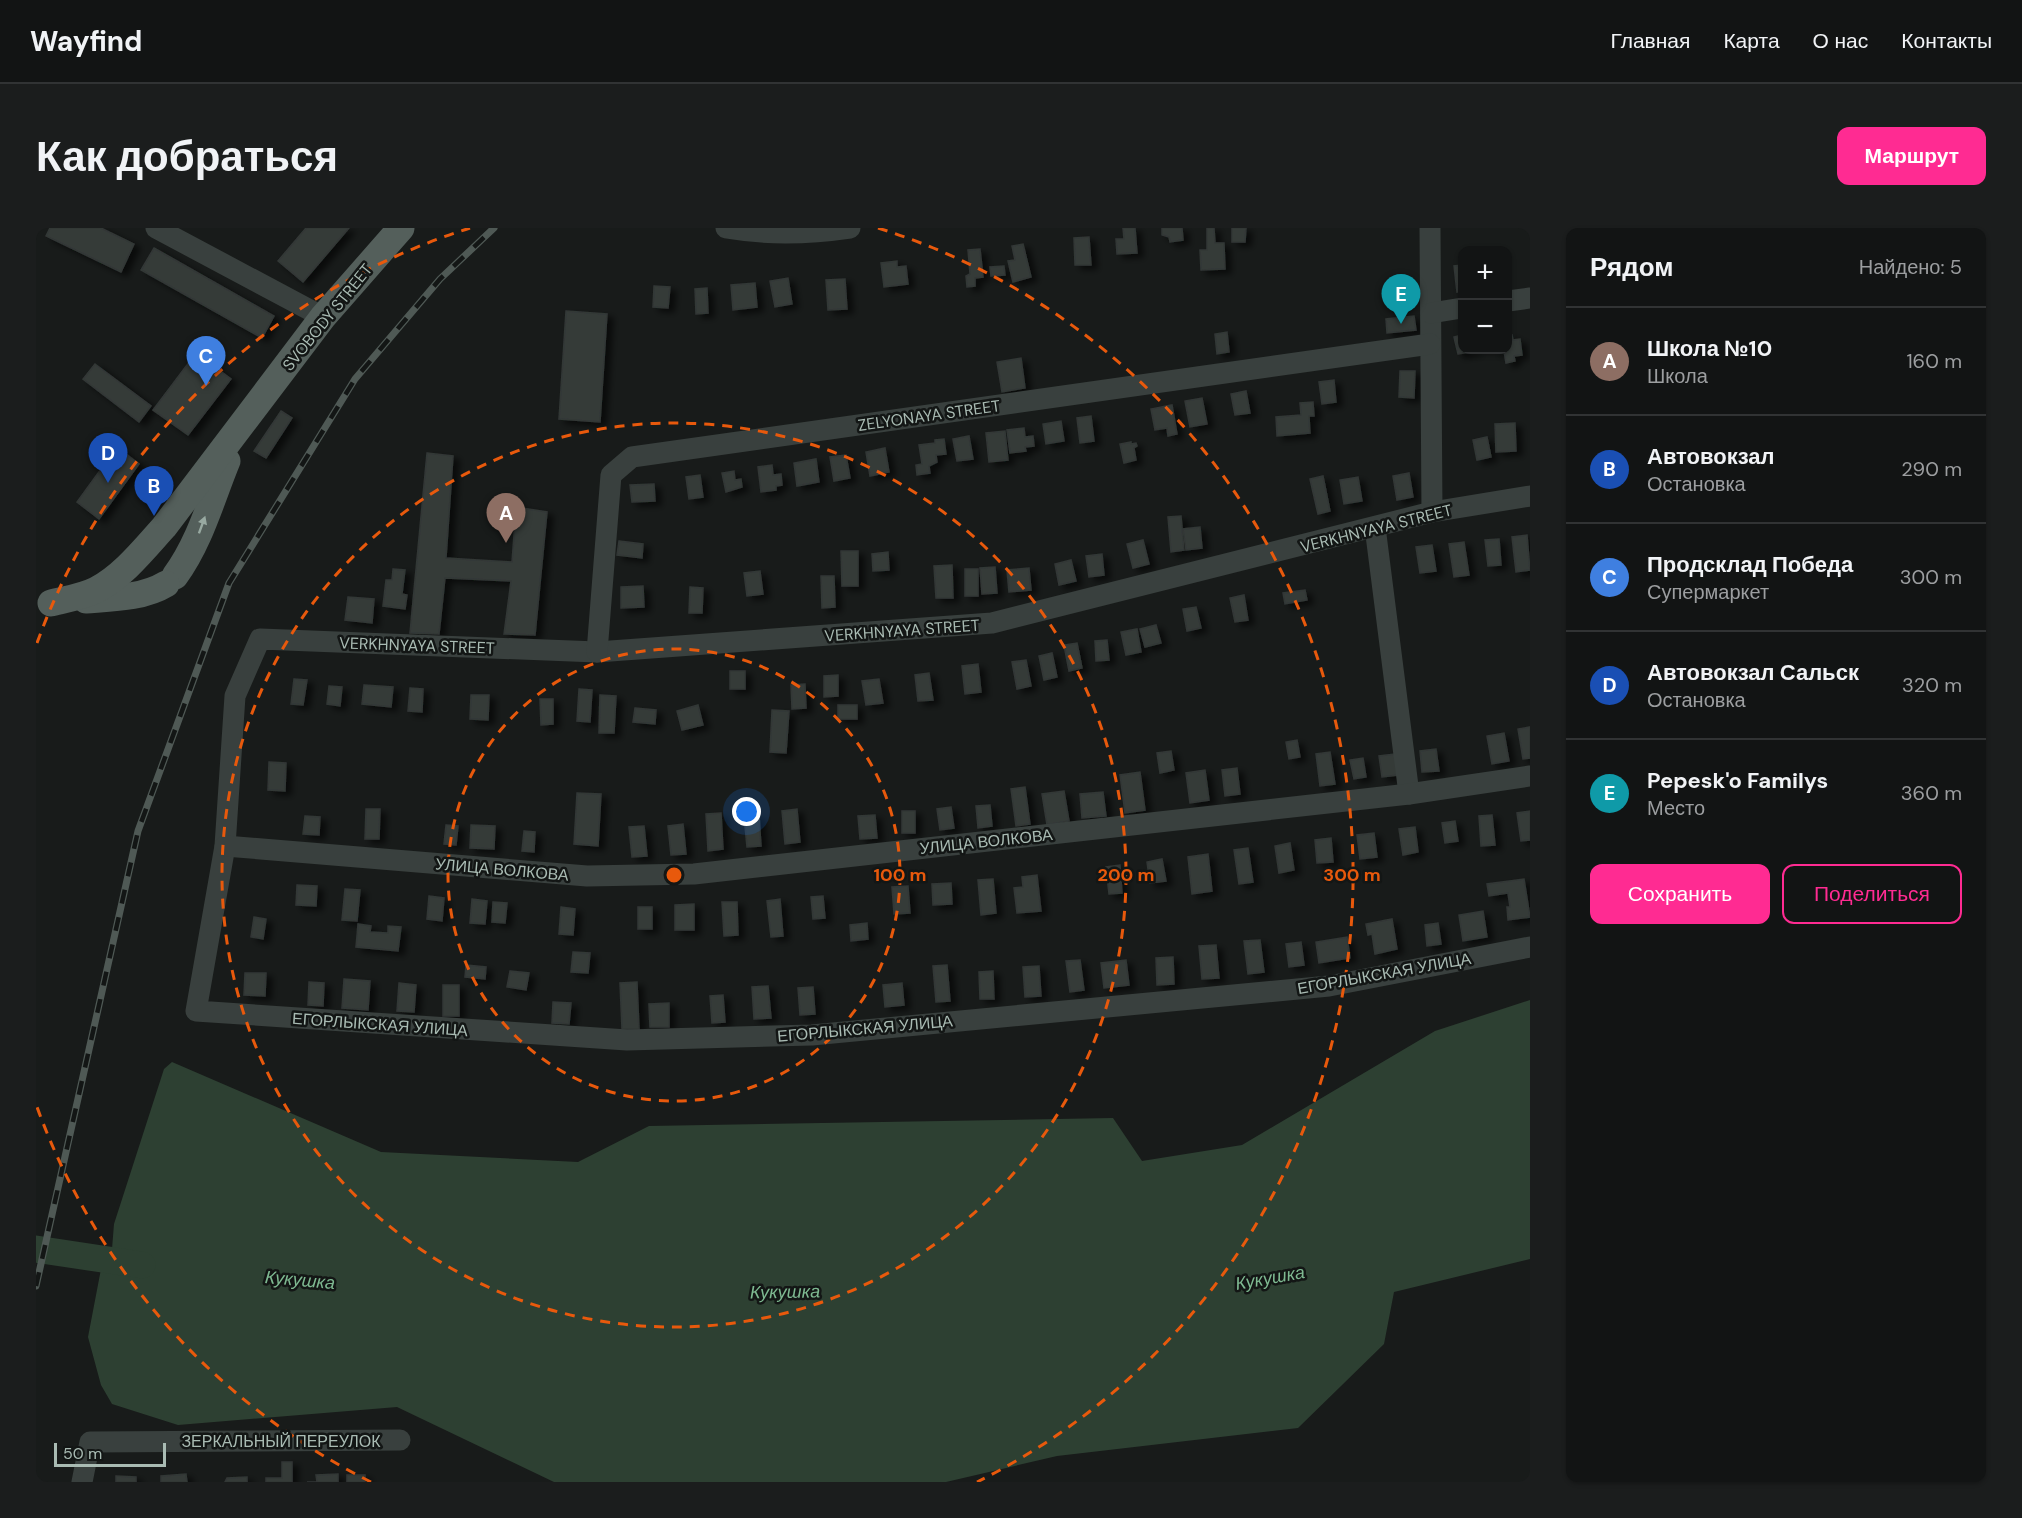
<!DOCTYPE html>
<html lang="ru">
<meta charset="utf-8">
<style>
body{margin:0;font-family:"DM Sans",sans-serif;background:#1b1d1d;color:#f1f3f6}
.controls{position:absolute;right:18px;top:18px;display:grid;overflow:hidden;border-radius:12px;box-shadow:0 2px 4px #0004}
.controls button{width:54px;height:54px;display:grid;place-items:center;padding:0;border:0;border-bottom:2px solid #313334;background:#121414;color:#f1f3f6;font:30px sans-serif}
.scale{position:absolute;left:18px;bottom:15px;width:112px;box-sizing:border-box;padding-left:6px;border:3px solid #a9bbb3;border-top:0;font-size:16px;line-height:21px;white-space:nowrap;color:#a9bbb3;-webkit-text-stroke:4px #131615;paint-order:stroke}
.you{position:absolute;left:711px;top:584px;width:21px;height:21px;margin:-15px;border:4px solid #fff;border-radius:50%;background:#1a73e8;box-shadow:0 0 0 9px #1a73e833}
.badge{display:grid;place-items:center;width:39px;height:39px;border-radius:50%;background:#ff2b92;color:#fff;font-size:20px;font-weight:700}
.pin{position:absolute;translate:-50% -50px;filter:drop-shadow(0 2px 3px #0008)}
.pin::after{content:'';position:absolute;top:32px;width:21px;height:18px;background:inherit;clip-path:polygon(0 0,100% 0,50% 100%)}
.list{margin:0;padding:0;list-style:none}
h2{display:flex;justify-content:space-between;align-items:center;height:78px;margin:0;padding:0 24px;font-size:26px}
h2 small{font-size:20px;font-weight:400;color:#9c9ea0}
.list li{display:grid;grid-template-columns:39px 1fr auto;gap:18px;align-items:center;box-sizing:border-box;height:108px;padding:0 24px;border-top:2px solid #313334}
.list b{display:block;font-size:22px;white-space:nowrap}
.list p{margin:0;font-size:20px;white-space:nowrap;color:#9c9ea0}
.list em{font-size:20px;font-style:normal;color:#9c9ea0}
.actions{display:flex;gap:12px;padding:18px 24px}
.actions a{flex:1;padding:14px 0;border:2px solid #ff2b92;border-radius:12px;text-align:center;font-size:21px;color:#ff2b92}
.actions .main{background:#ff2b92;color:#fff}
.map{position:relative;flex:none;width:1494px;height:1254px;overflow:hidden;border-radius:12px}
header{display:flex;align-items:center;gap:36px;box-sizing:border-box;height:84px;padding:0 30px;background:#121414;border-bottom:2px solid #313334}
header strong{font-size:28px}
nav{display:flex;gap:33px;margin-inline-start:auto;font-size:21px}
.intro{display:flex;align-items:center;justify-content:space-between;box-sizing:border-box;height:144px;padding:0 36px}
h1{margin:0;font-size:42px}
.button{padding:15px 27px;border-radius:12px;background:#ff2b92;color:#fff;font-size:21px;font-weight:700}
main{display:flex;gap:36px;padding:0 36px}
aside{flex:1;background:#121414;border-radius:12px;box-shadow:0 2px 4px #0004}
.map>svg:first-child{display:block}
</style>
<header>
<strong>Wayfind</strong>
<nav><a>Главная</a><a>Карта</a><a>О нас</a><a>Контакты</a></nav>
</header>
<div class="intro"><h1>Как добраться</h1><a class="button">Маршрут</a></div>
<main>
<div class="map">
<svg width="1494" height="1254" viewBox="0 0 1494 1254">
<defs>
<filter id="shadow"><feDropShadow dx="6" dy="4" stdDeviation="3" flood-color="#0009"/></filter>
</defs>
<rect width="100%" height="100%" fill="#181b1a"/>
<polygon fill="#2d4032" points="1494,772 1494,1031 1358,1064 1348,1116 1262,1200 1021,1228 910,1254 518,1254 361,1179 142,1197 76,1176 65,1157 52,1109 65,1041 76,1021 78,996 128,841 136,834 345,924 542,934 613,898 1077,890 1106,933 1206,917 1399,803"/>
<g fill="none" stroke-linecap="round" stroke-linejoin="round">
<polyline stroke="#2d4032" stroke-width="27" points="0,1021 106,1037"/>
</g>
<g fill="#353a39" stroke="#323736" stroke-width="1.5" filter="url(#shadow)">
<polygon points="14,0 65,0 98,16 85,44 10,8"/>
<polygon points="270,0 313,0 267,54 242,33"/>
<polygon points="1087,0 1099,0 1101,25 1081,26 1080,11 1088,11"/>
<polygon points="1126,0 1146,0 1147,12 1134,14 1133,9 1126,7"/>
<polygon points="1171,0 1178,0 1179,15 1188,15 1189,41 1165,42 1164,22 1171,22"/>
<polygon points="1196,0 1210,0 1209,14 1196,14"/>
<polygon points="1053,9 1055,37 1039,37 1038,10"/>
<polygon points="987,16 995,49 977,54 972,33 979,32 976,18"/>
<polygon points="118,20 238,88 226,110 105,42"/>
<polygon points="944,21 947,49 939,50 939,58 931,59 930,48 934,46 932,22"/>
<polygon points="861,33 861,39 870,38 872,56 848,59 845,35"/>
<polygon points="1426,37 1426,63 1421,64 1418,38"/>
<polygon points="968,38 969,47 955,48 954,39"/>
<polygon points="752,50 756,76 739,79 734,53"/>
<polygon points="809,51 811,81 792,82 790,52"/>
<polygon points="719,55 721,79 697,82 695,57"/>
<polygon points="618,58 634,59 632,80 617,79"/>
<polygon points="671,60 672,85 660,86 659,61"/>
<polygon points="530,83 571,86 564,194 523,191"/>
<polygon points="1378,88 1380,102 1351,105 1350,91"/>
<polygon points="1191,104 1193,124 1181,126 1179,106"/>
<polygon points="1426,107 1426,122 1441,123 1422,126 1418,109"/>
<polygon points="1476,107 1477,112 1484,111 1486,127 1478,128 1479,133 1470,135 1468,123 1458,124 1458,122 1472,122 1472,108"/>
<polygon points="160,125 195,151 152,207 117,182"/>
<polygon points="985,130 989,160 966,164 961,134"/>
<polygon points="59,136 115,178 103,194 47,151"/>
<polygon points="1364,143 1379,143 1378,170 1363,169"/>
<polygon points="1298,152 1300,174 1286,176 1283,154"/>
<polygon points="1210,163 1214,185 1199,187 1195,166"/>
<polygon points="1166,170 1171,196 1154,199 1149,173"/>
<polygon points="1277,174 1278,188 1273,188 1274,205 1241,208 1240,189 1265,187 1264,175"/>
<polygon points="1136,177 1141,206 1132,208 1131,200 1119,202 1115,181"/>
<polygon points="245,183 256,190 230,230 218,223"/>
<polygon points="1055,188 1058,213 1044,215 1041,190"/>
<polygon points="1025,193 1028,213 1010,216 1007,196"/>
<polygon points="1479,195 1480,223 1460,224 1459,196"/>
<polygon points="988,200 989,209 997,208 998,218 989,219 990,223 974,225 971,202"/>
<polygon points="969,203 972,232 953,234 950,205"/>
<polygon points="933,208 937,231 921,233 917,211"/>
<polygon points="1451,209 1455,229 1441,232 1437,212"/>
<polygon points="908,211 910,226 900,227 901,234 893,238 894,245 881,247 880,237 886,236 883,217 899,215 899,212"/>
<polygon points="1095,214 1095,216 1100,215 1101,218 1098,220 1100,232 1088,235 1084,216"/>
<polygon points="81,219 103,236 63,291 41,274"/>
<polygon points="849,220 853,244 834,248 830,224"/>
<polygon points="391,225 417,228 410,330 476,334 480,279 511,284 499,407 468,406 475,353 409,350 403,406 374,405"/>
<polygon points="810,227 814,250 798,253 794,229"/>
<polygon points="780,231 783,254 761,258 758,235"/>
<polygon points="736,237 737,247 745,246 746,257 740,258 740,262 725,264 722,239"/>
<polygon points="698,243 699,252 705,251 706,259 690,264 686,245"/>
<polygon points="1373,245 1377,269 1361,272 1357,248"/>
<polygon points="664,247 667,269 653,271 650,249"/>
<polygon points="1287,248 1294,283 1282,286 1274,251"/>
<polygon points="1322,249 1326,273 1308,276 1304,252"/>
<polygon points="618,256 619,273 596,274 594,257"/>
<polygon points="1145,288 1148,322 1135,324 1132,289"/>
<polygon points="1164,299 1166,320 1150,322 1147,301"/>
<polygon points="1491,307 1494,342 1480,344 1476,309"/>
<polygon points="1463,311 1465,337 1452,338 1449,312"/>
<polygon points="1107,312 1113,336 1097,340 1091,316"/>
<polygon points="583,313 607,316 606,330 581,327"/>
<polygon points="1428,314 1433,347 1418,349 1413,316"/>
<polygon points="1396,317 1400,343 1384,345 1380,319"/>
<polygon points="805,323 822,323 822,358 806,358"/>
<polygon points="852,324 853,342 837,343 836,326"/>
<polygon points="1066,326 1068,347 1053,349 1050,328"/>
<polygon points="1035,332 1040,353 1023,357 1019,336"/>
<polygon points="916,337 917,370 900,370 898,338"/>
<polygon points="959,339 961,365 946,366 944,340"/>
<polygon points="993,340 995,362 973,364 971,342"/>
<polygon points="357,341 369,342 366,366 371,367 369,381 347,378 350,352 356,352"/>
<rect x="929" y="341" width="13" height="27"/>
<polygon points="724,343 727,366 711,368 708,345"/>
<polygon points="785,348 798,348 799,379 786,380"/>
<polygon points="607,358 608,379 585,380 585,359"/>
<polygon points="654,359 667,360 666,385 653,385"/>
<polygon points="1269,362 1271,372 1249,376 1247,365"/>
<polygon points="1208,367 1212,392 1199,394 1194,370"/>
<polygon points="312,369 338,371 336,395 309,392"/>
<polygon points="1160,379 1165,400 1151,403 1147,381"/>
<polygon points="1120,397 1125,415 1109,419 1104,401"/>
<polygon points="1101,401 1105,424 1090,427 1085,404"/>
<polygon points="1071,412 1073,432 1060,433 1059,413"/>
<polygon points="1041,415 1046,440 1033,443 1028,417"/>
<polygon points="1016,425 1021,449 1008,452 1003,428"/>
<polygon points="990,432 995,458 981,461 976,434"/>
<polygon points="942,436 945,464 929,466 926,438"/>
<rect x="694" y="443" width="15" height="18"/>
<polygon points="893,445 897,472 882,473 879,447"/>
<polygon points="802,447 802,468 788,469 788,448"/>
<polygon points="258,451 271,452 267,477 255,476"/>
<polygon points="843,451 847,475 830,477 826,453"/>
<polygon points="769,456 770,480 756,481 755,457"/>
<polygon points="328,457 357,459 355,479 326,476"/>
<polygon points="293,458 306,459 304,478 291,476"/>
<polygon points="374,460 387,461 386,484 372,483"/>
<polygon points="543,461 556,462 554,494 541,493"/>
<polygon points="435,467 453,467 452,492 434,491"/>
<polygon points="564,467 580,468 578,505 563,505"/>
<polygon points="504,471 517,471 517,496 505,497"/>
<polygon points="662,477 667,497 646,502 641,483"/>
<rect x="802" y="477" width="19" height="14"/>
<polygon points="599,480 620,482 619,496 597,494"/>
<polygon points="736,482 753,483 750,525 734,524"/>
<polygon points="1494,499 1494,530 1487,531 1482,501"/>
<polygon points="1468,505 1473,533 1456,536 1451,508"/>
<polygon points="1261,512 1264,529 1253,531 1250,514"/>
<polygon points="1400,521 1403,543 1386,544 1384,523"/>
<polygon points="1135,523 1138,542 1124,545 1121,525"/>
<polygon points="1294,524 1299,556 1284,558 1280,526"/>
<polygon points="1359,526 1362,547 1346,549 1343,528"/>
<polygon points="1327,530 1330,549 1318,551 1314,532"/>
<polygon points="233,534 250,535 249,563 232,562"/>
<polygon points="1201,540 1204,566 1189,568 1186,542"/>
<polygon points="1169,542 1173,572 1154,575 1150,545"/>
<polygon points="1104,544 1109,582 1089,585 1084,547"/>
<polygon points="989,559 994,596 980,598 975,561"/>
<polygon points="1028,563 1033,593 1011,597 1006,566"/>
<polygon points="1067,564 1070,588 1046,590 1044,566"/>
<polygon points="541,565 565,566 562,618 538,616"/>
<polygon points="954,577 956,598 942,600 940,578"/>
<polygon points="915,579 918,600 904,602 901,581"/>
<polygon points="330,581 344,581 343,611 329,611"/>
<polygon points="761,581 764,614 749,616 746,583"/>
<rect x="866" y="583" width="13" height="22"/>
<polygon points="1494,583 1494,612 1485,613 1481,585"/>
<polygon points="685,585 687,621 672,623 670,586"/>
<polygon points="723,587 725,618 711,619 708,588"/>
<polygon points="839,587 841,610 824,611 822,588"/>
<polygon points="1456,587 1459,617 1445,618 1443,588"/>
<polygon points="269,588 284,589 283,607 267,606"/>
<polygon points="1419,593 1422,613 1409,615 1406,595"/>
<polygon points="647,596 650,626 635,627 632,598"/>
<polygon points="410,597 422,598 420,617 408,616"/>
<polygon points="435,597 459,598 458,621 434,620"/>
<polygon points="608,598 611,628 596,629 593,599"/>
<polygon points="1379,599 1382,624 1367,627 1363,601"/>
<polygon points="488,603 499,604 498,624 486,623"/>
<polygon points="1338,605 1341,629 1324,631 1321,607"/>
<polygon points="1295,610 1297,634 1281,635 1279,612"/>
<polygon points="1254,615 1258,642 1243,645 1239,618"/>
<polygon points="1212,620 1217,654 1203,656 1198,622"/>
<polygon points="1172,626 1176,663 1156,666 1152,629"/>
<polygon points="1126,631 1130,653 1114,655 1111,634"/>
<polygon points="1084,637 1086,665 1073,666 1070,639"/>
<polygon points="1001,647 1005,683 981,685 978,660 987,659 986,649"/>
<polygon points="957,651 960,685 945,687 942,652"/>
<polygon points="1488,651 1494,689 1472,692 1471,679 1474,679 1472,665 1453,668 1451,656"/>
<polygon points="915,655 916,676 897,677 896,656"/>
<polygon points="261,657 281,658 280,678 260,677"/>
<polygon points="872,658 874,685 858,686 856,659"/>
<polygon points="309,661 324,662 321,693 306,692"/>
<polygon points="393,668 408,670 406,693 391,691"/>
<polygon points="787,668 789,690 777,691 775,669"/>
<polygon points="436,671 451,673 449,696 434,695"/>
<polygon points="744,671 747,708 735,709 731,673"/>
<polygon points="457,674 471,675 469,695 456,694"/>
<polygon points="686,674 701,674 702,707 688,708"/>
<polygon points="658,676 658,702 639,702 639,677"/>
<polygon points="525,679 539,681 537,707 523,706"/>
<rect x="602" y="679" width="14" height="22"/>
<polygon points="1447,683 1451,709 1427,713 1423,687"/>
<polygon points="218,689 230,691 227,711 215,709"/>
<polygon points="1356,691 1361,721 1339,726 1336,706 1332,707 1330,696"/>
<polygon points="831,695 832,711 815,713 814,697"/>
<polygon points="1402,695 1405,716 1391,718 1389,697"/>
<polygon points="322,696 335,698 334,704 352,705 352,698 365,699 362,723 320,719"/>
<polygon points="1311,709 1314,730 1283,735 1280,714"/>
<polygon points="1224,712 1228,744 1212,746 1208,713"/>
<polygon points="1265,714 1268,737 1253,739 1250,716"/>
<polygon points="1180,717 1183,750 1166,751 1163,718"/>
<polygon points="537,724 554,725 552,745 535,744"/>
<polygon points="1137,729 1138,756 1121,757 1120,730"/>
<polygon points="1044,732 1048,762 1034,764 1030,733"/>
<polygon points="1090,732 1093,757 1068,760 1065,735"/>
<polygon points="430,737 450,739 449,751 429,749"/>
<polygon points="911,737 914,773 900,774 897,738"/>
<polygon points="1003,738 1005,768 989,769 987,739"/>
<polygon points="474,743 493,745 490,762 471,759"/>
<polygon points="957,743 958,771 944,771 943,744"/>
<polygon points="209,745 230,745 229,768 208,767"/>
<polygon points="308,751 334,753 332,782 306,780"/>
<polygon points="273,754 288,755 287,778 272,777"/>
<polygon points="601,754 603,801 586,801 584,755"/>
<polygon points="363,755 380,757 378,784 361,783"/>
<polygon points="866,755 868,777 849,779 847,757"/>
<rect x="407" y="757" width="16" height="31"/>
<polygon points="732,758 735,790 718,791 716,759"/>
<polygon points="777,759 779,786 764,787 762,760"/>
<polygon points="687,767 689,794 676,795 674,768"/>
<polygon points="517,774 535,775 533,796 516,795"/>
<polygon points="633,775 633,799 614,799 613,776"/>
<polygon points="246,1234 256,1234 256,1254 230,1254 230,1250 246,1250"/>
<polygon points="150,1246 151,1254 125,1254 125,1248"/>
<polygon points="302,1246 302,1254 271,1254 281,1254 280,1247"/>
<rect x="311" y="1247" width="18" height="7"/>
<polygon points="80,1248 100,1249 100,1254 80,1254"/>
<polygon points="211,1249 211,1254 189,1254 191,1250"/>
</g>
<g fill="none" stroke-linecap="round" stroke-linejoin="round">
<g stroke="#39403e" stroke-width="21">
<polyline points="120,0 287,89"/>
<path d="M690,0C731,7 773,6 814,0"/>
<polyline points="1394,0 1396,284"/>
<polyline points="1472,73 1494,70"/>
<polyline points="1395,85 1426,80"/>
<polyline points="1494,268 1396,284 956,395 561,424 224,411 199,468 189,618 160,783 591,812 776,807 1293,758 1494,719"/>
<polyline points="1339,299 1373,566"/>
<polyline points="561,424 575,247 596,229 1394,116"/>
<polyline points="189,618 551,648 658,646 1373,566 1494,548"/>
<polyline points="46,1254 54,1214 364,1212"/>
</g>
<g stroke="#545f5b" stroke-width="27">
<path d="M139,348C164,314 175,272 191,233"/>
<path d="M50,372C76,370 107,370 130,356"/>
<path d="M15,375C30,371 46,369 60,362C87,348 108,321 128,299L287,89L365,0"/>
</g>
<defs>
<polyline id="rail" points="0,1058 102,603 193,355 319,151 404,51 458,0"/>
</defs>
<use href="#rail" stroke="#4f5955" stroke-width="7"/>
<use href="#rail" stroke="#131615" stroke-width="4.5" stroke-dasharray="14" stroke-linecap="butt"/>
</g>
<defs><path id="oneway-solid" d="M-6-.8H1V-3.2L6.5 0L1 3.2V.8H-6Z" transform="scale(1.5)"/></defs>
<use fill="#98a9a1" href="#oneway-solid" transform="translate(166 297) rotate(-70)"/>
<g fill="none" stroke="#e8590c" stroke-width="3" stroke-dasharray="10 8">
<circle cx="638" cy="647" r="226"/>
<circle cx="638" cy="647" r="452"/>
<path d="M335 1254A678 678 0 0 1 1 879M1 415A678 678 0 0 1 434 0M842 0A678 678 0 0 1 941 1254"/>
</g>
<g text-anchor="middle" stroke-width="5" stroke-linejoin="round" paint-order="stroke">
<g font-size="16" fill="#a9bbb3" stroke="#131615">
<text transform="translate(291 89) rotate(-51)" y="6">SVOBODY STREET</text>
<text transform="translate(893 187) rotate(-8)" y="6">ZELYONAYA STREET</text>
<text transform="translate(1340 300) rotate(-14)" y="6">VERKHNYAYA STREET</text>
<text transform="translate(866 402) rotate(-4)" y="6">VERKHNYAYA STREET</text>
<text transform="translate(381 417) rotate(2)" y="6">VERKHNYAYA STREET</text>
<text transform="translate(950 613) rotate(-6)" y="6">УЛИЦА ВОЛКОВА</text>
<text transform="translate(466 641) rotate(5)" y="6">УЛИЦА ВОЛКОВА</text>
<text transform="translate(1348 745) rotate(-10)" y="6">ЕГОРЛЫКСКАЯ УЛИЦА</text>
<text transform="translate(344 796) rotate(4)" y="6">ЕГОРЛЫКСКАЯ УЛИЦА</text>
<text transform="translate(829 800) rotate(-5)" y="6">ЕГОРЛЫКСКАЯ УЛИЦА</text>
<text x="245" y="1219">ЗЕРКАЛЬНЫЙ ПЕРЕУЛОК</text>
</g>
<g font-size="18" font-style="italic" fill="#7eb991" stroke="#131615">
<text transform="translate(1234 1050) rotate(-10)" y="6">Кукушка</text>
<text transform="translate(264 1052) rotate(5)" y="6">Кукушка</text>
<text transform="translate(749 1064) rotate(-1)" y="6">Кукушка</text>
</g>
</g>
<circle cx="638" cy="647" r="9" fill="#e8590c" stroke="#131615" stroke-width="3"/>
<g font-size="18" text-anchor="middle" font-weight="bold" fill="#e8590c" stroke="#131615" stroke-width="5" stroke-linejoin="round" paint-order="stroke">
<text x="864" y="653">100 m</text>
<text x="1090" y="653">200 m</text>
<text x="1316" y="653">300 m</text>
</g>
</svg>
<div class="controls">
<button>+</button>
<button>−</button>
</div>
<div class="scale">50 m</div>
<div class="you"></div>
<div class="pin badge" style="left:470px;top:315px;background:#8d6e63">A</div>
<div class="pin badge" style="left:118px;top:288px;background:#1a4fb4">B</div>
<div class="pin badge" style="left:170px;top:158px;background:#3f7fe0">C</div>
<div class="pin badge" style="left:72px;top:255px;background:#1a4fb4">D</div>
<div class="pin badge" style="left:1365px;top:96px;background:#0f9aa8">E</div>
</div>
<aside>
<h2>Рядом<small>Найдено: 5</small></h2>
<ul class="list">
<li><span class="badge" style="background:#8d6e63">A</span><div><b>Школа №10</b><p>Школа</p></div><em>160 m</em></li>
<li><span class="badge" style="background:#1a4fb4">B</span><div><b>Автовокзал</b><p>Остановка</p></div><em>290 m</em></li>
<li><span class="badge" style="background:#3f7fe0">C</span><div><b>Продсклад Победа</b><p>Супермаркет</p></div><em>300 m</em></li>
<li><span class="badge" style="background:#1a4fb4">D</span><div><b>Автовокзал Сальск</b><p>Остановка</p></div><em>320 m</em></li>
<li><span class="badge" style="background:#0f9aa8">E</span><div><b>Pepesk'o Familys</b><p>Место</p></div><em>360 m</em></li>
</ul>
<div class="actions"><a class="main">Сохранить</a><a>Поделиться</a></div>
</aside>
</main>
